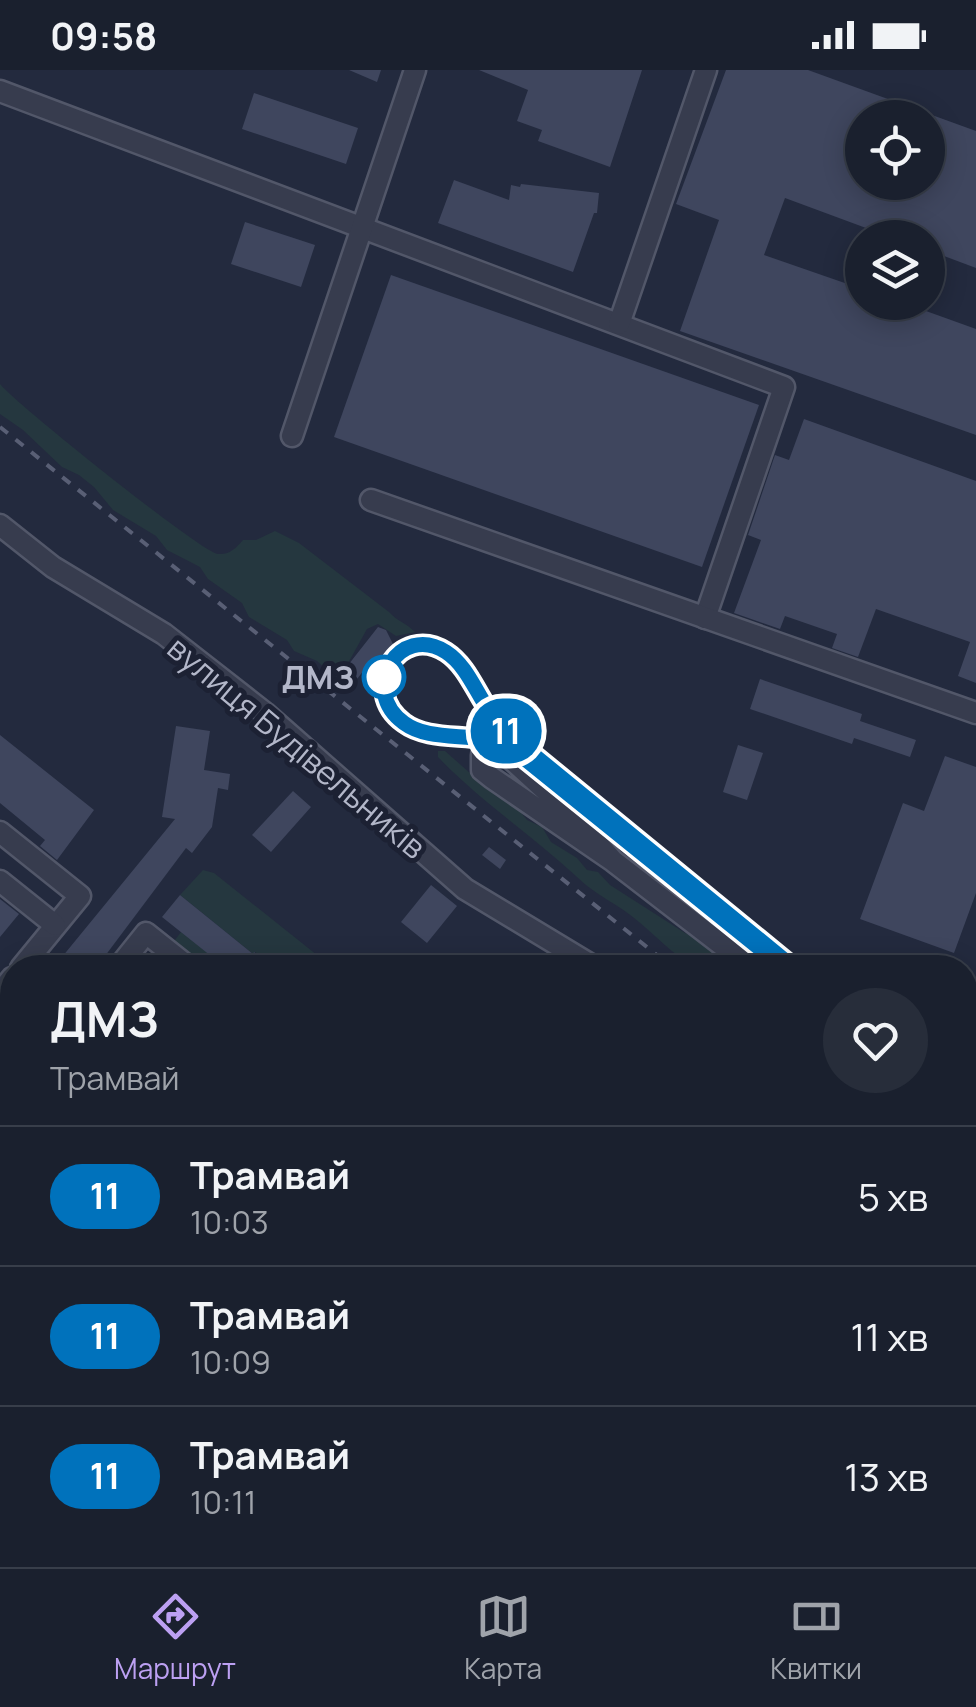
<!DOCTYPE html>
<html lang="uk">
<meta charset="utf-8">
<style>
:root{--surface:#1a202e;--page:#272d3a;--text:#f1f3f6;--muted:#9fa3aa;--line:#383e4a;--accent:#bca0f2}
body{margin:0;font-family:Manrope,sans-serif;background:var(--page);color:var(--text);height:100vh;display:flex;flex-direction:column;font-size:38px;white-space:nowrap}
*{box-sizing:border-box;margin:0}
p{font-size:32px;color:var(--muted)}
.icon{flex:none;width:55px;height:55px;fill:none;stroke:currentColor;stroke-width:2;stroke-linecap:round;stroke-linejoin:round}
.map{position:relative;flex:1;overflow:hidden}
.panel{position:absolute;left:0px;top:885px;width:978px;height:612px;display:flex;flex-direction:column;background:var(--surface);border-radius:40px 40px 0 0;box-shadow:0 5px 25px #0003,0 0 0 2px var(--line)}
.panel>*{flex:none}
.badge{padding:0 20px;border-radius:32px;font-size:35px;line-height:65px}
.fabs{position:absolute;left:845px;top:30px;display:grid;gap:20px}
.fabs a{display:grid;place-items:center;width:100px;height:100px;border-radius:50%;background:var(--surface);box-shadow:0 5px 25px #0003,0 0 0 2px var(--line);font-size:50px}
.map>.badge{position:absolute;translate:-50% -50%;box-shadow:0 0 0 5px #fff}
.round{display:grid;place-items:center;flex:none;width:105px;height:105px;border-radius:52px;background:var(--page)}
.headline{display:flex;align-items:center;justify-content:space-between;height:170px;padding:0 50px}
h1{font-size:48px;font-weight:700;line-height:75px}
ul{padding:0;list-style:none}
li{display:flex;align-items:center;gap:30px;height:140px;padding:0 50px;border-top:2px solid var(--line)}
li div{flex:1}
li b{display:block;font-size:38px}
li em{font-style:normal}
li .badge{min-width:110px;font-weight:700;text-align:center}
.status{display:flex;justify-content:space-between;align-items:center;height:70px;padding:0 50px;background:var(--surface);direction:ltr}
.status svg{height:28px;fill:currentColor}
.dock{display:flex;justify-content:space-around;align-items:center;height:140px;border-top:2px solid var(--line);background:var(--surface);font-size:28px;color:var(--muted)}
.dock a{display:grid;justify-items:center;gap:5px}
.dock .selected{color:var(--accent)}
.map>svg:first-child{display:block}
.green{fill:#25373f}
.building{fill:#3f465e;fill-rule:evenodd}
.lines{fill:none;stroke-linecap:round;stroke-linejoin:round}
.minor-casing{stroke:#525769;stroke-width:25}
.minor{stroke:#373c4e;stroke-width:20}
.tram{stroke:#595f75;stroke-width:2.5}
.rail{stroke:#595f75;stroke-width:4;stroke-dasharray:10 10;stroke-linecap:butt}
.line-casing{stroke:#fff;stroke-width:22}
.line{stroke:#0072bc;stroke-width:15}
.stop-dot{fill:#fff;stroke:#0072bc;stroke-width:5}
.labels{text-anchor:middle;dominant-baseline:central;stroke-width:10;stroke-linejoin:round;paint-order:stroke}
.stop-label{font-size:32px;font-weight:bold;fill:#b3b7c9;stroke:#1c2133;text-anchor:end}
.street-label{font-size:32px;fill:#b3b7c9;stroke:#1c2133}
</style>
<div class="status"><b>09:58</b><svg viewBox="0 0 49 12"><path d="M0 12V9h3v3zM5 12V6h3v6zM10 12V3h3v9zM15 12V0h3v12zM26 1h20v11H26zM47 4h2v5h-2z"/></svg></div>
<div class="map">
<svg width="976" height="1497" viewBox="0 0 976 1497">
<rect width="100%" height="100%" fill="#232a3e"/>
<!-- green -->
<g class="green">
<path d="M0,314c15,19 202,169 218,170 12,1 18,-6 25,-14h13l19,-9 24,12 90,69c8,9 17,11 26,20l-19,4 -18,-12 -11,5 -20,36 -17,8 -13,-12 -23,-10 -7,-11 -38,-23 -7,-14 -34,-24 -8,-12 -33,-17 -11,-14 -43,-26 -19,-23 -15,-12 -17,-8 -39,-37 -23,-16z"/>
<path d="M438,681h7l51,45 19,9 12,15 15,7 9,15 26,16 10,12 11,2 12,13 75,48 16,6 22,22 16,6c-14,0 -35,4 -46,-2 -20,-10 -37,-29 -54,-43 -19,-17 -44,-27 -62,-45 -45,-42 -96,-75 -139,-120z"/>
<path d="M203,800l11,3 118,94h-58l-19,-15 -2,2 -73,-59z"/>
<path d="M181,862l45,35h-25l-29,-23z"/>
<path d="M260,1485h86l-9,12h-62z"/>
</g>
<!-- building -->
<g class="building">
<path d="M349,0h32l-4,12z"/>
<path d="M479,0h163l-32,97 -72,-26 4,-11 -25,-9 11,-31z"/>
<path d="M726,0h82l168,61v137l-48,-18v-12h-35l-108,-40 -21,57 98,34v13h39l75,27v106l-296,-104 39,-111 -43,-16zM862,48h66v64h-66z"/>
<path d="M254,23l104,35 -12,36 -104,-35z"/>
<path d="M454,110l55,20 2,-15 9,2 1,-3 78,9 -2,20h-3l-21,59 -135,-49z"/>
<path d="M245,152l70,23 -14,42 -70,-23z"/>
<path d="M391,205l368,130 -57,162 -368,-130z"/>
<path d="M804,349l172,62v202l-18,-7 12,-34 -94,-33 -18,48 -26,-9 5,-14 -52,-18 -5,13 -46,-16 27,-73 -13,-5 27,-80 14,5z"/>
<path d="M378,557l8,3 8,16 -15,20 -11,-1 -11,14 -12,-10z"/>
<path d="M760,609l102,35 -2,7 56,19 -6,17 -56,-19 -2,6 -102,-35z"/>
<path d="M176,656l34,5 -6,39 26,4 -2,16 -10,-2 -6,39 -20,26 -6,-5 -90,120h-43l122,-149 -13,-2z"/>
<path d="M0,665l94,75 -37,50 -17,-14 5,-6 -45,-37z"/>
<path d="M738,675l25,8 -16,47 -24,-8z"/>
<path d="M945,686l31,11v126l-22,60 -94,-34 43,-116 21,8z"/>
<path d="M293,721l18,16 -40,45 -19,-17z"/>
<path d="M489,777l17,13 -6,9 -18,-14z"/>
<path d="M431,815l26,21 -30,37 -26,-21z"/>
<path d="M180,825l73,59 1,-2 20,16h-48l-64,-51z"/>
<path d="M0,829l19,15 -19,23z"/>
<path d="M12,946v54l-12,15v-54z"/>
<path d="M0,1320l12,10v46l-12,16z"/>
<path d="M439,1485h45l-9,12h-45z"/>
</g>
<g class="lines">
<!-- minor casing -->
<g class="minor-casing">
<g id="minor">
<path d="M0,21l784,296 -79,231"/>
<path d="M619,254l87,-254"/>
<path d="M292,366l123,-366"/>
<path d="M371,430l605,213"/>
<path d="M0,455l53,42 111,67 101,79 200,176 131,79"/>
<path d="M0,762l80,64 -59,72"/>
<path d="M613,791l-43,-48 -63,-58 -14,-4 -11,4v15l10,8 121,83 139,107"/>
<path d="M0,811l55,44"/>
<path d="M118,898l28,-35 44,35"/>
<path d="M0,923l12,-15"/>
<path d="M965,1080l11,12"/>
<path d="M0,1257l12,10"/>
<path d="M965,1359l11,15"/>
<path d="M247,1485l17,12"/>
<path d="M87,1497l10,-12"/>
</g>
</g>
<!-- minor -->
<use href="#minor" class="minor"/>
<!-- tram -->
<g class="tram">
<path d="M784,898l-60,-52 -215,-170c-34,-15 -77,-3 -105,-23 -46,-33 -5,-101 42,-71 23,15 45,63 67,86l282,230"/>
<path d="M965,1044l11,9"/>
</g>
<!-- rail -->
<g class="rail">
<path d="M0,357l673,541"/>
<path d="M965,1219l11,18"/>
</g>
</g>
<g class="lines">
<!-- line casing -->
<g class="line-casing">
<path id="line" d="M784,898l-275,-222c-35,-15 -78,-3 -105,-23 -46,-33 -5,-101 42,-71 20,13 29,38 42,57 7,11 16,20 25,29l281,230"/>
</g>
<!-- line -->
<use href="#line" class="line"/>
</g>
<!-- markers -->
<circle class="stop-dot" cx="384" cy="607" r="20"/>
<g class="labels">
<!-- stop labels -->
<g class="stop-label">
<text x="354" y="607">ДМЗ</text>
</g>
<!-- street labels -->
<g class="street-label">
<text transform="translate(297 677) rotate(40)">вулиця Будівельників</text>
</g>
</g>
</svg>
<div class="fabs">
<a><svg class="icon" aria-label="locate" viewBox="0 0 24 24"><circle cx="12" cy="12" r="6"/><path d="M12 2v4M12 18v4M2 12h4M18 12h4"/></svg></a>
<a><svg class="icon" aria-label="layers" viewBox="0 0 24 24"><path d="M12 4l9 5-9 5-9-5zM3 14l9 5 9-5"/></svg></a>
</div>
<b class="badge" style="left:506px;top:661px;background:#0072bc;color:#fff">11</b>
<section class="panel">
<div class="headline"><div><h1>ДМЗ</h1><p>Трамвай</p></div><a class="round"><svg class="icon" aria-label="heart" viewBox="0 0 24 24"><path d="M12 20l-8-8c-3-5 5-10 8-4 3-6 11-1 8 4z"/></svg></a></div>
<ul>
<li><span class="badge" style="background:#0072bc;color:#fff">11</span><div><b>Трамвай</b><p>10:03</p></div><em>5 хв</em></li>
<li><span class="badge" style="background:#0072bc;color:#fff">11</span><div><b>Трамвай</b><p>10:09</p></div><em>11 хв</em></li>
<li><span class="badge" style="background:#0072bc;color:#fff">11</span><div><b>Трамвай</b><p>10:11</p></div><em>13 хв</em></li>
</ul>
</section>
</div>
<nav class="dock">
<a class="selected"><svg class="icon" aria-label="directions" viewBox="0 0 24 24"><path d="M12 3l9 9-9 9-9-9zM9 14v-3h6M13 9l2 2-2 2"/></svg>Маршрут</a>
<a><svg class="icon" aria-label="map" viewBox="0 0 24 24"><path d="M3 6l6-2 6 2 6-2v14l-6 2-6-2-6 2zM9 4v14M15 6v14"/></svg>Карта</a>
<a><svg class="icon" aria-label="tickets" viewBox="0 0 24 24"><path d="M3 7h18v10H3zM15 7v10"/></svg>Квитки</a>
</nav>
